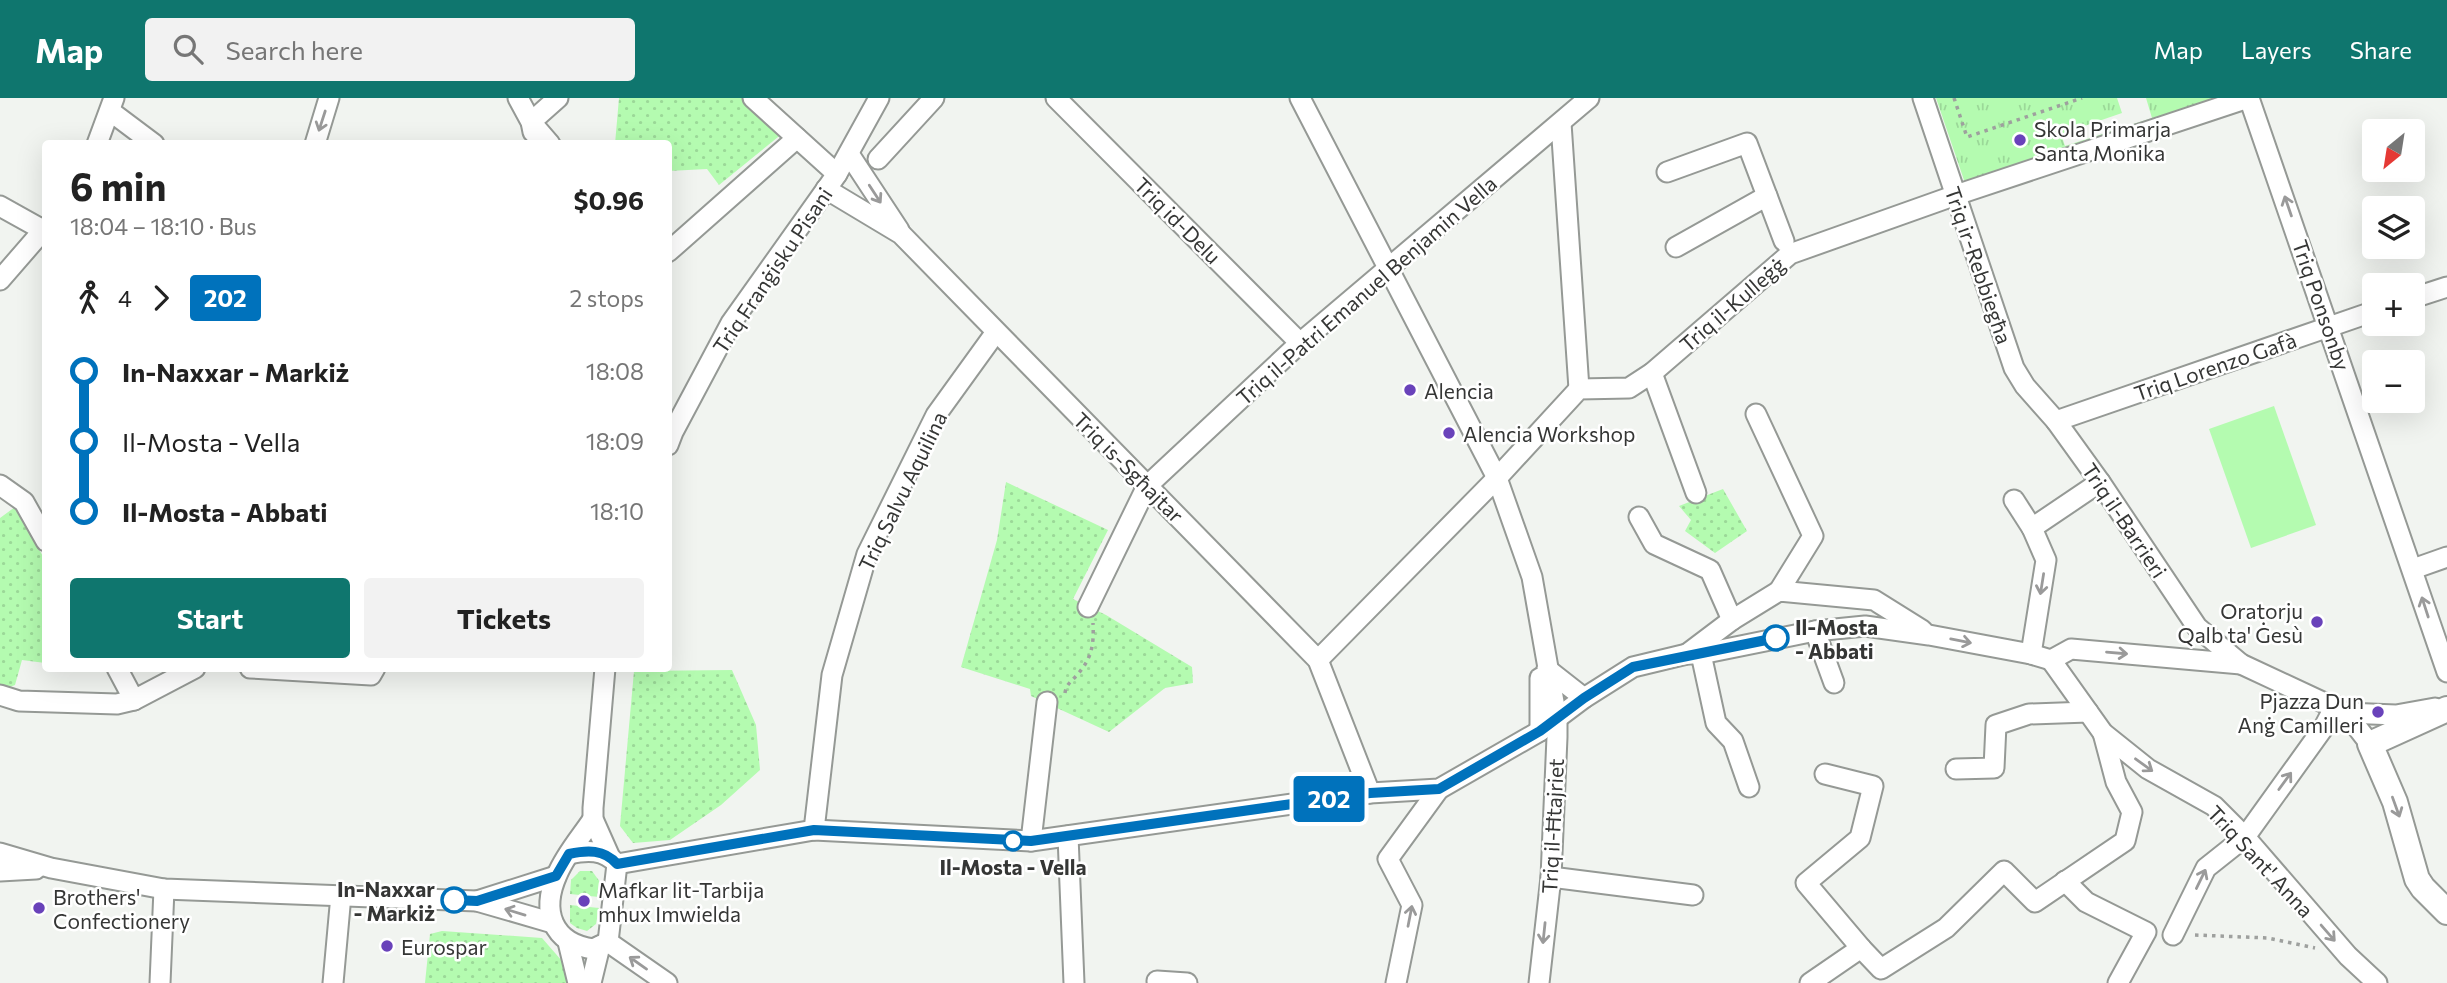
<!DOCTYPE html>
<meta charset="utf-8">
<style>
:root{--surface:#fff;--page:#f2f2f2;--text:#222;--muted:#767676;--accent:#0f766e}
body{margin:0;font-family:Commissioner,sans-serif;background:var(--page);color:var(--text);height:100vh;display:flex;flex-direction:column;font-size:26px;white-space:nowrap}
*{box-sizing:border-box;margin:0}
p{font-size:23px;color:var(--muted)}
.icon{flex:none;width:38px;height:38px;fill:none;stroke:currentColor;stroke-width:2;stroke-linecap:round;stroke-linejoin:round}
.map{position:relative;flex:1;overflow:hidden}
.sheet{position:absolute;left:42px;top:42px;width:630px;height:532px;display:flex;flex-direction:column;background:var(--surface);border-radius:7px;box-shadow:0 7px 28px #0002}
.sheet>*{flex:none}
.badge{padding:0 14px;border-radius:5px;font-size:24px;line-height:46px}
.needle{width:46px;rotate:210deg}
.fabs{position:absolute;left:2362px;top:21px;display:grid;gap:14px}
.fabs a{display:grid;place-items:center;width:63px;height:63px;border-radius:7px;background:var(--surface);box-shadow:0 7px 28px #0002;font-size:35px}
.map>.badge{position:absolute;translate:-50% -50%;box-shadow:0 0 0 4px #fff}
.legs{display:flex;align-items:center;gap:10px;height:77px;padding:0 28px;font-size:23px}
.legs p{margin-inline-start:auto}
.head{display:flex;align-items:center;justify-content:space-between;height:119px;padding:0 28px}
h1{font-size:38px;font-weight:700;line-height:52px}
.action{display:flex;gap:14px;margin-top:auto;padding:14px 28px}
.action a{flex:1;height:80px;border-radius:7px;background:var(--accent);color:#fff;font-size:28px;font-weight:700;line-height:80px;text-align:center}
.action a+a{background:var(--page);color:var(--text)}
ul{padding:0 28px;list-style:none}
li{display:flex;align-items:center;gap:24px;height:70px;font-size:26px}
li i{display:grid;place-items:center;width:10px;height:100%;margin:0 9px;background:currentColor}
li i::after{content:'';width:18px;height:18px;margin:-9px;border:5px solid;border-radius:50%;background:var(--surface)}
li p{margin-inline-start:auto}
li:first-child i{background:linear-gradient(#0000 50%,currentColor 0)}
li:last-child i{background:linear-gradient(currentColor 50%,#0000 0)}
header{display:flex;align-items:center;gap:42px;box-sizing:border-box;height:98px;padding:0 35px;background:var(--accent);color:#fff}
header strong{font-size:33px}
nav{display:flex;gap:38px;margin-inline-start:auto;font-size:24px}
.search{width:490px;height:63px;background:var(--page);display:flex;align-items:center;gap:18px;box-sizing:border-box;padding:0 24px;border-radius:7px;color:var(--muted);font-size:26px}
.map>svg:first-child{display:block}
.grass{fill:url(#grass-dots)}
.park{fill:url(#park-tufts)}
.pitch{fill:#b4fbb0}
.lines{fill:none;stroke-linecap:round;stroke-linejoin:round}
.minor-casing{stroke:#959995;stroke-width:23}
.major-casing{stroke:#959995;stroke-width:28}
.path{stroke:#9ea09e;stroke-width:3.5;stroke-dasharray:3.5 5;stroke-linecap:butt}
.minor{stroke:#fff;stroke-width:19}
.major{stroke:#fff;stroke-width:24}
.oneway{stroke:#9a9a9a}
.line-1-casing{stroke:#fff;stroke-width:16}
.line-1{stroke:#0072bc;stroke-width:10}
.poi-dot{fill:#6942ba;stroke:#fff;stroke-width:2.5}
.stop-1-dot{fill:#fff;stroke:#0072bc;stroke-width:3.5}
.labels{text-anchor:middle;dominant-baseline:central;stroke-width:5;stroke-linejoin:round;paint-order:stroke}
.poi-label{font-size:21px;fill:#353635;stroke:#fff;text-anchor:start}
.street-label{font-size:21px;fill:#353635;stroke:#fff}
.stop-label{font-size:21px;font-weight:bold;fill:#353635;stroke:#fff;text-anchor:start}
</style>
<header>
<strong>Map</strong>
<div class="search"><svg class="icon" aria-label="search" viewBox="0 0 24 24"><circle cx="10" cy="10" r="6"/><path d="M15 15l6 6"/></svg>Search here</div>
<nav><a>Map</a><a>Layers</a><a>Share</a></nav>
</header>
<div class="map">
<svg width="2447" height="885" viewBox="0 0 2447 885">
<defs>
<pattern id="grass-dots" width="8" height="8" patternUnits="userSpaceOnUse" patternTransform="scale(1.75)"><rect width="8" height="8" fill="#b4fbb0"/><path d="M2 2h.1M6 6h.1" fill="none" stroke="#9bd898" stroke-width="1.8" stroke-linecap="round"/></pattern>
<pattern id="park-tufts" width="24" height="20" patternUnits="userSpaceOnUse" patternTransform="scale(1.75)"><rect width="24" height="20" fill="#b4fbb0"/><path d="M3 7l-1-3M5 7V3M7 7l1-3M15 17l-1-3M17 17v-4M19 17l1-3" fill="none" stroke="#9bd898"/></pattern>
</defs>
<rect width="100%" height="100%" fill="#f1f4f0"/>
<!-- grass -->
<g class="grass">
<path d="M619,0h126l38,35 -64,52 -12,-16 -38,2 -1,-27h-53z"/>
<path d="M1006,384l102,48 -35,69 33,16 86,52 1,16 -28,5 -56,44 -78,-36 -1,-7 -69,-22 36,-127z"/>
<path d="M1723,391l24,42 -32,22 -30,-22 6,-11 -12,-14z"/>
<path d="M15,409l30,53v103l-23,-3 -7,25 -13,5h-2v-172z"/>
<path d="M732,572l24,55 4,45 -39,35 -51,35 -37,3 -13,-17 14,-155z"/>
<path d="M580,773h12l8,11 -1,15 -29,-3 1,-14z"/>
<path d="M570,807l29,3 -3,16 -9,7 -10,-3 -7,-5z"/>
<path d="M442,833l100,7 20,23 5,22h-142l5,-49z"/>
</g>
<!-- park -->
<path class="park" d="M1936,0h181l5,15 -61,21 4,12 87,-28 -6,-20h69l-250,85z"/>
<!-- pitch -->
<path class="pitch" d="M2274,308l42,119 -65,23 -42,-119z"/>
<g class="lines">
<!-- minor casing -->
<g class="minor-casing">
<g id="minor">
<path d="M518,0l13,24 2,10"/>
<path d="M753,0l84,76"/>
<path d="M1056,0l244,245"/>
<path d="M1300,0l197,380 35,99 25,142v18l-6,140 -12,106"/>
<path d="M1923,0l91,270 11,18 31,35 44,61 97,145 44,37 105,49 24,31"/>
<path d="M2249,0l198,574"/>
<path d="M110,13l44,33"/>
<path d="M1561,25l18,266"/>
<path d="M97,46l17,-46"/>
<path d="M315,46l14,-46"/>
<path d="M550,46l-19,-22 27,-24"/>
<path d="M849,56l50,76"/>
<path d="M878,61l56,-61"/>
<path d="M1667,74l80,-29 37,98"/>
<path d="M826,91l75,45 417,426 52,133"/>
<path d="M0,108l43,24"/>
<path d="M1676,149l91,-51"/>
<path d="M668,154l129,-114"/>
<path d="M0,182l46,-53"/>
<path d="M2413,200l34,-11"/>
<path d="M1652,275l44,120"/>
<path d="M1756,316l57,122 -34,55"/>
<path d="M2056,323l319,-110"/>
<path d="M668,347l5,-13 58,-109 106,-149 42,-76"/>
<path d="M0,387l24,17 22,39"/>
<path d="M2014,402l18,28"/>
<path d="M1639,419l15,27 56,26 22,50"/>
<path d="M2413,471l34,-12"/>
<path d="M1088,509l59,-121 153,-143 289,-245"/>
<path d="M1815,533l19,52"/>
<path d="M1687,556l45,-34 47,-29 95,9 48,30"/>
<path d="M1701,556l15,69 17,18 16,46"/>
<path d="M2031,556l15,-94 -14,-32 68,-46"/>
<path d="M1318,562l179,-182 82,-89 50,-1 23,-15 138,-119 166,-59 292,-97"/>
<path d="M2051,562l52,73 45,36 66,37 31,31 103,119 29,27"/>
<path d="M117,570l17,32"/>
<path d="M250,570l121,7 4,-7"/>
<path d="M605,570l-12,140v11l16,36"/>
<path d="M1547,571l37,29"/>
<path d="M1540,580v53"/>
<path d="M0,597l19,6 98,3 17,-4 61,-32"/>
<path d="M2346,615l50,2 39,-7"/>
<path d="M1956,671l38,-1 2,-43 33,-11 59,-2"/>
<path d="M593,721c-12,18 -28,36 -36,56 -16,36 -5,68 36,74l15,-7"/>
<path d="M814,732l18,-155 35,-121 69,-139 60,-83"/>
<path d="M1068,738l6,147"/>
<path d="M1031,743l16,-139"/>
<path d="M0,755l51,15 113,21 313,12 76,22"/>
<path d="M569,756c18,-4 35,-5 48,10l-9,78"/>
<path d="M617,766l197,-34 217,11 339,-48 69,-4 101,-58 44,-33 49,-31 54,-13h14l114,-23 50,-5 64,9 102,19 20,6 20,-11 170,15"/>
<path d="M0,773l36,-2"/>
<path d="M1551,779l142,18"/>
<path d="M2065,783l21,21 60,30 -28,51"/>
<path d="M477,803l79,-25"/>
<path d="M2173,837l33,-67 39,-31 79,-110 11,-21"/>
<path d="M568,844l10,41"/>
<path d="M608,844l59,41"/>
<path d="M1861,850l20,21 65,-41 58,-57 31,31 90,-61 7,-29 -16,-30 -13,-49"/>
<path d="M1157,883l30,2"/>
<path d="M160,885l4,-94"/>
<path d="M333,885l8,-88"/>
<path d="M591,885l9,-37"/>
<path d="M1396,885l16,-78 -24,-46 51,-70"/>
<path d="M1810,885l51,-35 -55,-65 54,-45 13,-52 -48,-12"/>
</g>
</g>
<!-- major casing -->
<g class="major-casing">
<path id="major" d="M2447,611l-77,35 25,58 22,77 6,9 24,24"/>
</g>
<!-- path -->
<g class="path">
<path d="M1954,0l13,39 115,-39"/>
<path d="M1065,595c1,-9 7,-12 12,-18 15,-17 17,-30 16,-52"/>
<path d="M2195,837l73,3 47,10"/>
</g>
<!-- minor -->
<use href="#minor" class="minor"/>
<!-- major -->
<use href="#major" class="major"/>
</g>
<!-- one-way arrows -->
<defs><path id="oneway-shaft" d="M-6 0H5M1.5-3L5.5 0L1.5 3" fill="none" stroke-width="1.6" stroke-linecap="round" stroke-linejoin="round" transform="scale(1.75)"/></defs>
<g class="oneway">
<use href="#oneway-shaft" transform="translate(322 23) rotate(108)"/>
<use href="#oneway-shaft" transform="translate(875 96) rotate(57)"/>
<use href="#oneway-shaft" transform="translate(2288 108) rotate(-109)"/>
<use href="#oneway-shaft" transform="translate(2042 486) rotate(99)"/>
<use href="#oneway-shaft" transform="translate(2425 509) rotate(-108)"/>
<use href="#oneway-shaft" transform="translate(1961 543) rotate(11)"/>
<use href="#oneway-shaft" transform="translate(2117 555) rotate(5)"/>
<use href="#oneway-shaft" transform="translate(2144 667) rotate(36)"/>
<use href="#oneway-shaft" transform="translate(2285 683) rotate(-54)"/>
<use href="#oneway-shaft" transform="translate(2396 709) rotate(70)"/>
<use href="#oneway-shaft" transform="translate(2201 781) rotate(-64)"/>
<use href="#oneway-shaft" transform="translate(515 814) rotate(-163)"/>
<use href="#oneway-shaft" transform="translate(1410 818) rotate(-79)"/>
<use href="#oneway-shaft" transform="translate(1544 835) rotate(96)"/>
<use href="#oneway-shaft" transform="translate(2328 835) rotate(49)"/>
<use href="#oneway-shaft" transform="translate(638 865) rotate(-145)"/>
</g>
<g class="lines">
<!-- line-1 casing -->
<g class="line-1-casing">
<path id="line-1" d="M454,802l23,1 79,-25 13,-22c18,-4 35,-5 48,10l197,-34 217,11 339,-48 69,-4 101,-58 44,-33 49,-31 143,-29"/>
</g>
<!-- line-1 -->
<use href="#line-1" class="line-1"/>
</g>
<!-- markers -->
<g class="poi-dot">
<circle cx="2020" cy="42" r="7"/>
<circle cx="1410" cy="292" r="7"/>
<circle cx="1449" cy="335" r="7"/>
<circle cx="2317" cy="524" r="7"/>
<circle cx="2378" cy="614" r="7"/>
<circle cx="584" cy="803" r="7"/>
<circle cx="39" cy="810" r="7"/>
<circle cx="387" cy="848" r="7"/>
</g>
<g class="stop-1-dot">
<circle cx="1776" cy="540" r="12"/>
<circle cx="1013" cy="743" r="9"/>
<circle cx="454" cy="802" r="12"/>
</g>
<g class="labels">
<!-- poi labels -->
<g class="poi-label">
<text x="2034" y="30">Skola Primarja<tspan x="2034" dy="24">Santa Monika</tspan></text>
<text x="1424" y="292">Alencia</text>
<text x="1463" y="335">Alencia Workshop</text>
<text x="2303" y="512" text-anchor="end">Oratorju<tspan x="2303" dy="24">Qalb ta' Ġesù</tspan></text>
<text x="2364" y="602" text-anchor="end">Pjazza Dun<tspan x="2364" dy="24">Anġ Camilleri</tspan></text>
<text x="598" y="791">Mafkar lit-Tarbija<tspan x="598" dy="24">mhux Imwielda</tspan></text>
<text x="53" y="798">Brothers'<tspan x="53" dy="24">Confectionery</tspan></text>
<text x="401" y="848">Eurospar</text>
</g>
<!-- street labels -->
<g class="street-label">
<text transform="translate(1178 122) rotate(45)">Triq id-Delu</text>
<text transform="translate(1979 167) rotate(71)">Triq ir-Rebbiegħa</text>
<text transform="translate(772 172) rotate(-56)">Triq Franġisku Pisani</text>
<text transform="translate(1366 192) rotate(-41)">Triq il-Patri Emanuel Benjamin Vella</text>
<text transform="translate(1732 206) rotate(-41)">Triq il-Kulleġġ</text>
<text transform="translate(2322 207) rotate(71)">Triq Ponsonby</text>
<text transform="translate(2215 268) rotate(-19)">Triq Lorenzo Gafà</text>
<text transform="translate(1129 369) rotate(45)">Triq is-Sgħajtar</text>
<text transform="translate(902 393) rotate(-64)">Triq Salvu Aquilina</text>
<text transform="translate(2125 422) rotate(56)">Triq il-Barrieri</text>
<text transform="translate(1552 728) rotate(-87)">Triq il-Ħtajriet</text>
<text transform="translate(2261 763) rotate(47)">Triq Sant' Anna</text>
</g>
<!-- stop labels -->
<g class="stop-label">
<text x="1795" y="528">Il-Mosta<tspan x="1795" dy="24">- Abbati</tspan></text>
<text x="1013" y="768" text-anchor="middle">Il-Mosta - Vella</text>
<text x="435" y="790" text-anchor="end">In-Naxxar<tspan x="435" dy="24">- Markiż</tspan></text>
</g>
</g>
</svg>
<div class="fabs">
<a><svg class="needle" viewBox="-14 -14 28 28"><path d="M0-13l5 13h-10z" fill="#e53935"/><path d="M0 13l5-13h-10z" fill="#767676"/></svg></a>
<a><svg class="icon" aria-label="layers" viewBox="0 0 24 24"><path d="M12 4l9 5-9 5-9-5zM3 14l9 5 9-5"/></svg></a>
<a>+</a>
<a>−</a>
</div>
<b class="badge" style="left:1329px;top:701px;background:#0072bc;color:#fff">202</b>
<section class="sheet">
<div class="head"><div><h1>6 min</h1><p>18:04 – 18:10 · Bus</p></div><b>$0.96</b></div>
<div class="legs"><svg class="icon" aria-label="walk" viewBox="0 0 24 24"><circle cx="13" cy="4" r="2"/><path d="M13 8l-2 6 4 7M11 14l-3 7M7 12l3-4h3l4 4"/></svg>4<svg class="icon" aria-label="forward" viewBox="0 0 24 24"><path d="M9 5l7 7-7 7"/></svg><b class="badge" style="background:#0072bc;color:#fff">202</b><p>2 stops</p></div>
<ul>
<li><i style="color:#0072bc"></i><b>In-Naxxar - Markiż</b><p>18:08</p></li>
<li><i style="color:#0072bc"></i><span>Il-Mosta - Vella</span><p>18:09</p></li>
<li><i style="color:#0072bc"></i><b>Il-Mosta - Abbati</b><p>18:10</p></li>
</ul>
<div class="action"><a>Start</a><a>Tickets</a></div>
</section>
</div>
